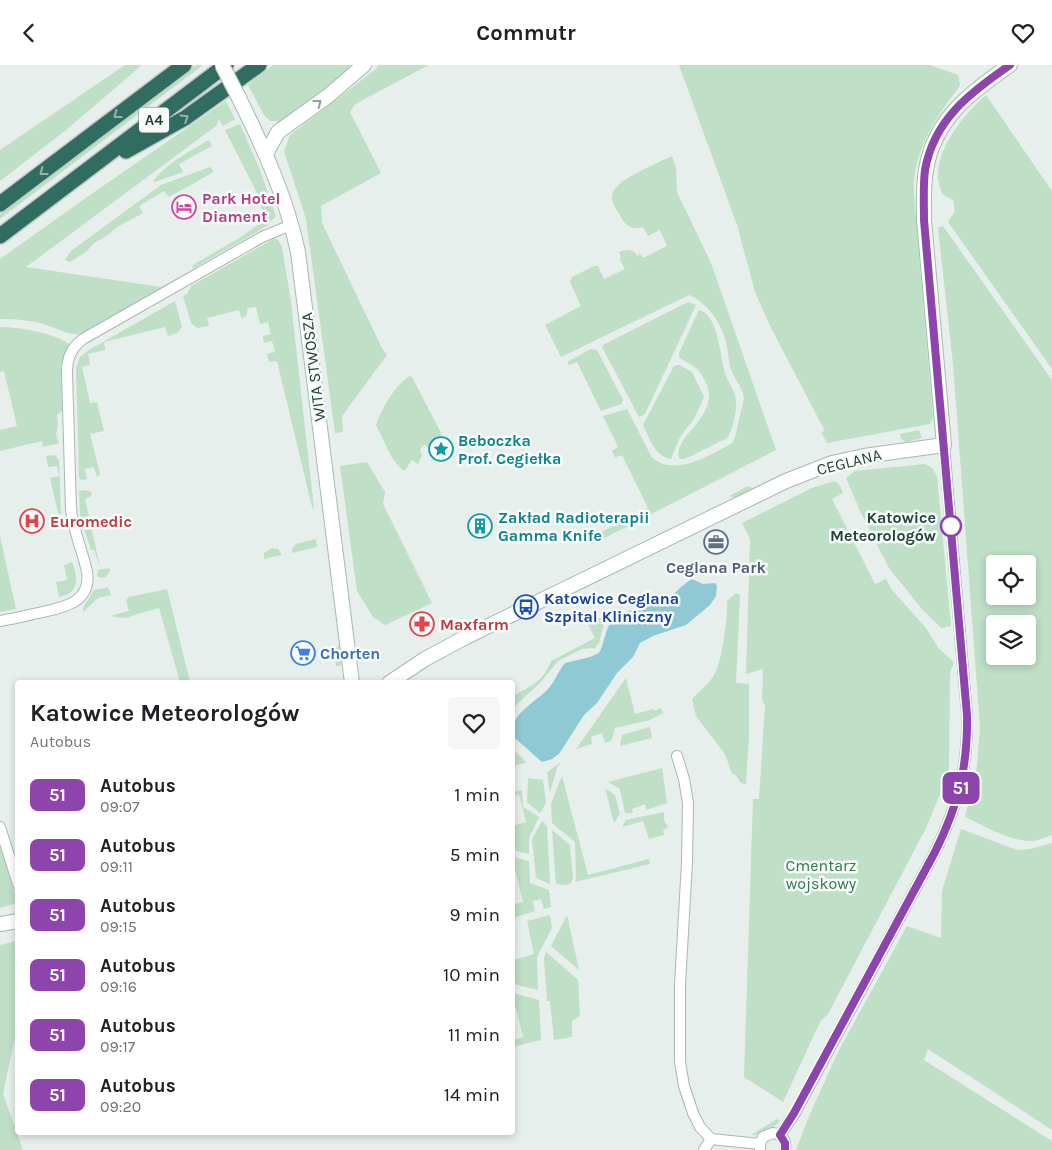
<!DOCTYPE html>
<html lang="pl">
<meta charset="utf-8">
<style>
:root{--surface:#fff;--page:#f6f6f6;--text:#202124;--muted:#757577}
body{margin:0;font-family:Karla,sans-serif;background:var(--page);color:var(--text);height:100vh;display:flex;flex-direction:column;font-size:19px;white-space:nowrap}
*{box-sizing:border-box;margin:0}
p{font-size:16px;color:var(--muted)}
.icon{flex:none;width:28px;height:28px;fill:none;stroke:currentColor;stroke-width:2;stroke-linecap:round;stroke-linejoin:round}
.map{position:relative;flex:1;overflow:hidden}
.sheet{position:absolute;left:15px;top:615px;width:500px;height:455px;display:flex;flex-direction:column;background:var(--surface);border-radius:5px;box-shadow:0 2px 8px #0003}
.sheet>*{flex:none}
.badge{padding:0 10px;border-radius:8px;font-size:18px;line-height:32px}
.controls{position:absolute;left:986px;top:490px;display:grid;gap:10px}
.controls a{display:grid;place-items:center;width:50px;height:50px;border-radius:5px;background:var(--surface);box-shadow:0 2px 8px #0003;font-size:25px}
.map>.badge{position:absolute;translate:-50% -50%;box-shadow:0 0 0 2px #fff}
.round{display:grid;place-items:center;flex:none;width:52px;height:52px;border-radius:5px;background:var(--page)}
.headline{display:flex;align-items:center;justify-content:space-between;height:85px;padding:0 15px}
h1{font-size:24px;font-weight:700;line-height:38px}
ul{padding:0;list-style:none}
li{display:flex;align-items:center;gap:15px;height:60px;padding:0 15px}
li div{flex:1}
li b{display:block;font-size:19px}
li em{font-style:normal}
li .badge{min-width:55px;font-weight:700;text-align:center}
header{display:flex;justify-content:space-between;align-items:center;height:65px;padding:0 15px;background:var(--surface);font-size:22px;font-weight:700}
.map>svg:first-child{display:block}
.green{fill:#bfdfc7;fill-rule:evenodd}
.water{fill:#8fc9d3}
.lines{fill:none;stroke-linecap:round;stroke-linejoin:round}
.street-casing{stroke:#a8b7b2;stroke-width:12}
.secondary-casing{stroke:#a4bab2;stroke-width:16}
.highway-casing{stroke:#c2cac8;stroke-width:18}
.street{stroke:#fff;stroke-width:10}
.secondary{stroke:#fff;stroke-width:14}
.highway{stroke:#306d60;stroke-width:15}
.secondary-bridge-casing{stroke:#a4bab2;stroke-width:16;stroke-linecap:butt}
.secondary-bridge{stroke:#fff;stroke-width:14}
.oneway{stroke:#92a09c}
.oneway2{stroke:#94b4ac}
.line-casing{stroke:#fff;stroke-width:11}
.line{stroke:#8e44ad;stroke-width:8}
.stop-dot{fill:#fff;stroke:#8e44ad;stroke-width:2.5}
.labels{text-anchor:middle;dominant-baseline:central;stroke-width:5;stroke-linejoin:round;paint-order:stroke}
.shield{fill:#f7fbf9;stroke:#637973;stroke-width:1}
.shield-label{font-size:15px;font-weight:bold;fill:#244139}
.hotel-label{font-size:16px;font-weight:bold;fill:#b23c85;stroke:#f7fbf9;text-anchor:start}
.street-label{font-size:16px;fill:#244139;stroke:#f7fbf9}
.culture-label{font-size:16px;font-weight:bold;fill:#0d838f;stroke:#f7fbf9;text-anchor:start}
.stop-label{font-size:16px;font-weight:bold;fill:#244139;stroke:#f7fbf9;text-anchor:end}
.health-label{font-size:16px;font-weight:bold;fill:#be3a42;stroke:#f7fbf9;text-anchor:start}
.service-label{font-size:16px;font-weight:bold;fill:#4e5e75;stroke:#f7fbf9}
.transit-label{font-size:16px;font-weight:bold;fill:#164399;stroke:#f7fbf9;text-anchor:start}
.shop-label{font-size:16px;font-weight:bold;fill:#366cbe;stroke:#f7fbf9;text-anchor:start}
.park-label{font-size:16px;fill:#2e784a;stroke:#f7fbf9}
</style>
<header><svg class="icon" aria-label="back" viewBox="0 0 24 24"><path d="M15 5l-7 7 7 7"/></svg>Commutr<svg class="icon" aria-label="heart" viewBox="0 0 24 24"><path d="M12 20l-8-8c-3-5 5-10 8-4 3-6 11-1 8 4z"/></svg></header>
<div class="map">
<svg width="1052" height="1085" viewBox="0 0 1052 1085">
<rect width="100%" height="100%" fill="#e6efeb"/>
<!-- green -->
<g class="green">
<path d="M125,0h17l-76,65 -66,51v-31z"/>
<path d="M196,0h7l-203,154v-5z"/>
<path d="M273,0h82l-45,36 -32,23 -1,-3h-7l-6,-6 -16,-30z"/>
<path d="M378,0h51l-74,39 -5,8 31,61 -60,33 1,17 60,125 5,7 -45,61 1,16 -8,1 -29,-214 -22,-68 6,-16 86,-66z"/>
<path d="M679,0h251l28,10 2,11c-23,29 -42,58 -46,95 -1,9 1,18 1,27l18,210 -3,6 -103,19 -6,-11 4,-1 -55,-105 -15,-34 -18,-67z"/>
<path d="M986,30l66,96v178l-104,-147 7,-11 -2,-11 -11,-6c-1,-5 -3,-10 -4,-15 -2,-31 27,-66 48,-84z"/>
<path d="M226,36l9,18 -12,7 -4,-7 -3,7 -190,141 135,20 16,-9 1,1 -94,55c-14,2 -25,-5 -38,-9 -15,-5 -30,-6 -46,-6v-60l90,-64z"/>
<path d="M240,59l20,46 16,46 -9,10 -75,43 1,-4 46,-27 26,-18 -8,-27 -32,-63z"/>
<path d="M209,75l3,6 -33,18 4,8 -28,10 -2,-1c14,-18 37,-30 56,-41z"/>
<path d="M672,91l4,12 1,24 34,71 65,187 -185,95 3,-9 54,-28 -26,-53 -7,3 -3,-7 6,-4 -15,-31 24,-7 24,47c22,23 59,-1 81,-13l3,-6 9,-39c-2,-12 -11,-21 -14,-32 -2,-8 -2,-16 -4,-24 -5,-19 -18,-39 -37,-47l-128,62 -16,-32 36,-19 -11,-24 2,-5 22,-11h4l6,13 21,-10 -6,-11 2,-1 -2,-5c9,-3 13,-3 19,4l2,-3 3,5 24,-12 -7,-16 -12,6 -5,-9c-10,3 -17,0 -22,-10 -3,-6 -10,-14 -9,-21 1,-16 46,-33 60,-40z"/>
<path d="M210,102l3,3 -1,3 -43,24 -5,-6 -25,15 4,7 -26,14 -9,8 -14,8 -8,9 -16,10 -5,-2 6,-9 90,-66z"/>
<path d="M943,161l109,154v455c-6,2 -13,5 -19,6 -23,1 -48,-15 -68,-24l12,-51 3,-39 -27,-363 -15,-136zM995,499h33v32h-33zM995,559h33v32h-33z"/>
<path d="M275,173l3,2 4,7 9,55 23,207 -2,-2 -35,-146 -8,1 -2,-8 8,-2 -3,-11 -8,2 -1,-7 8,-2 -3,-12 -8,2 -4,-17 -8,1 -2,8 -5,2 -2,-8 -32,8 2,8 -12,2 -6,-5 -8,-27 4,-2 4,-8z"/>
<path d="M175,236l7,26 -5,6 -9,3 -3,-9 -61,15 1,8 -17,4 2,11 -8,2 8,36 7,-1 7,29 -14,3 10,40 -3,3 -3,-10 -9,2 2,10 -6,1 -2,-3 -3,-109 4,-11 9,-7z"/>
<path d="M688,237l8,3 -51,109 -6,3 -37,-70 1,-2z"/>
<path d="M699,245c20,4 21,50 27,66 3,8 10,16 10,25 1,10 -3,29 -9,37l-42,21h-5c-12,-24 54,-45 18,-89 -5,-6 -14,-8 -19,-13v-4z"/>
<path d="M0,262c18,0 55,6 69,17l-8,21 1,46 -5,4 1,11 -2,8 3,9 -16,4 -1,-6 -42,10v-21l17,-4 -13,-55 -4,1z"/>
<path d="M591,284l6,1 26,50 -2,4 -20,7 -24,-49 -8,3 -2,-3z"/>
<path d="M679,300l13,7 12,25 -10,22 -14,18 -9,22c-17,-3 -21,-20 -28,-34l31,-59z"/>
<path d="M410,311l2,1 29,56 -3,15 -7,1 -6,-4 -3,1 -2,5 2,4 -4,9 -6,-4 -7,10h-3l-10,-12 -16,-33c5,-16 20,-41 34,-49z"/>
<path d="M919,365l3,8 -16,4 -5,-3 -1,-5z"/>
<path d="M55,390l4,5 2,53 -2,3 -9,-38 9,-2 -2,-10 -9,1 -2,-11z"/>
<path d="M367,397l18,30 -2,12 49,99 -47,22 -12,-8 -16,-26 -17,-125z"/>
<path d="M925,399l7,4 5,8 14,150 -10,2 -20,-20 -32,-40 -28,-55 -15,-35 9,-7z"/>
<path d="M835,416l4,3 4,9 -11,6 43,85 11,-5 6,11 34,38 13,21 15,13 -4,11 -1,97 -4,12 -19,46 -98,186 -8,8 -37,80 -39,-25 9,-278h6l6,-93 -3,-7 1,-30 -17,5 4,-135 -8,-16 70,-35z"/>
<path d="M748,421l7,3 -20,9 -6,-2z"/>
<path d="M84,425l5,1 3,2 -1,3 -6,3 15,68 -6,-17h-3l-11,-35 -1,-24z"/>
<path d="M0,471l16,73 -16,3z"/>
<path d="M316,474l1,8 -25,6v-4l4,-5z"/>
<path d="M272,483l6,1 4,6 -18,4v-6z"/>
<path d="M72,497c6,16 8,31 -13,35l-3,-15 11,-2 -3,-15z"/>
<path d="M109,503l1,3 -4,6 -5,1 -4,-2 1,-6z"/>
<path d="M108,522l3,8 -13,3 -15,14v-4l11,-18z"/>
<path d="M167,524l23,93h-10l-21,-74 -28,8v1l-9,1 -12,-2 19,-5 -3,-11 3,-3z"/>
<path d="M736,528l4,2 -4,88 13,1v53l-3,47 -5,-1 -5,-8 -4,-1 -7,-20 -29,-38 -4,-17c7,-8 17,-15 22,-24 8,-12 14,-59 13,-74z"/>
<path d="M621,542l1,1 -14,9 -5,10 -4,16 -4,5 -13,1 -24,12 -18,22 -27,25v-12c18,-10 30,-14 38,-35l44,-23 -7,-14z"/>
<path d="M340,579l1,22h-5l-2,-15z"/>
<path d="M626,613l9,36 18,-5 1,2 7,-3 2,5 -13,7 -35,8 -3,12 -7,3 -3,-10 -11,4 1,7 -16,5z"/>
<path d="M650,662l2,11 -32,8 2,-11z"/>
<path d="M513,684l13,13v1l-13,3z"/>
<path d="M561,697l-4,6 -7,25 -3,-21z"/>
<path d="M662,703l5,35 -21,7 -1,-6 -13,5 1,4h-8l-5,-24 -12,-7z"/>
<path d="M562,711l26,99 61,-16 1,5 -75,18 1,-4 -1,-36 -23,-19 -1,-20z"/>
<path d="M528,713l15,2 3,23 -6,10 -13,-11z"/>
<path d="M605,723l10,7 5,19 -6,9z"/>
<path d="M522,725l1,17 16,10 -10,21v16l-16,-4v-24l13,-4 -7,-28 -6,2v-4z"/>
<path d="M664,747v8l4,8 -5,2 1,5 -15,4 -6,-18 -21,6 4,-7z"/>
<path d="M542,756l5,5 3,58 -14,-6 -4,-39z"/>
<path d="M961,764l56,21 13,-1 22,-6v287l-124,-81 -4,11 128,81v9h-256l14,-36 28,-62 69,-126 34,12 1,-47z"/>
<path d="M552,765l18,15 3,34 -3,5 -5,1 -9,-1z"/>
<path d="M0,779l17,57v2l-17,5z"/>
<path d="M513,792l16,4 1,22 19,7 2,17 -7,2 -3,-10 -8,2 2,10 -22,7v-13l10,-3 -8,-33h-2z"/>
<path d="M550,850l2,13 -15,29 1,33 -25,-6v-24l21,-6 -7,-33z"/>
<path d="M567,850l12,55 -28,-24z"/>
<path d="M17,876v86l-14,67 20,56h-23v-205z"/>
<path d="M546,887l32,28 2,36 -8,5v16l-18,3 -4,-39h-3l-3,-43z"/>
<path d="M513,928l26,7 2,40 -28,7v-7l10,-3 -7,-29h-3z"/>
<path d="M777,1054l3,2c-7,8 -19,14 -29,14z"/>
</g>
<!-- water -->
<path class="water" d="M692,514l11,5 12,-1 2,3 -1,10 -6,9 -24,20 -33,11 -13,7 -7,14 -16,16 -20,30 -13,12 -25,39 -7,5 -10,3 -26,-23c-15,-19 21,-38 31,-49 8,-8 11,-19 18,-27l25,-6 9,-4c5,-9 6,-22 11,-29 14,-17 36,-15 54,-23 11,-6 17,-16 28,-22z"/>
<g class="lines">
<!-- street casing -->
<g class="street-casing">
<g id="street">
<path d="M0,556c13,-2 25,-5 38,-8 22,-5 54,-9 49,-41 -4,-21 -14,-41 -16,-63l-4,-136c0,-15 4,-25 16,-34l179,-102 29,-12"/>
<path d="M677,691l7,23 4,24 -1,59 -7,123v77l4,24 9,27 7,14 11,12 49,5"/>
<path d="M0,762l18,57"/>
<path d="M780,1070l15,-22 140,-261c23,-46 33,-85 32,-137l-23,-270"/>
<path d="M704,1085l7,-11"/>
<path d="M760,1085v-6l3,-7 10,-4c9,1 14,8 12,17"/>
</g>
</g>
<!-- secondary casing -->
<g class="secondary-casing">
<g id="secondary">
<path d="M239,33c25,51 47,98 59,154l54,431"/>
<path d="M266,89l12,-22 50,-36 36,-31"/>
<path d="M389,618l36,-24 39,-21 322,-157 46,-18 32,-7 80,-11 -20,-225c0,-17 -1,-34 2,-50 8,-51 45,-78 84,-105"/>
<path d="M0,859l18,-3"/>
</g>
</g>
<!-- highway casing -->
<g class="highway-casing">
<g id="highway">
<path d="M126,86l59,-33 74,-53"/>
<path d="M0,139l184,-139"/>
<path d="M0,171l226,-171"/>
</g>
</g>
<!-- street -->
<use href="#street" class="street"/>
<!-- secondary -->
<use href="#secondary" class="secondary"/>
<!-- highway -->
<use href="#highway" class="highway"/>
<!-- secondary-bridge casing -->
<g class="secondary-bridge-casing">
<path id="secondary-bridge" d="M222,0l17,33"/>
</g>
<!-- secondary-bridge -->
<use href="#secondary-bridge" class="secondary-bridge"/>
</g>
<!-- one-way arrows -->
<defs><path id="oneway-chevron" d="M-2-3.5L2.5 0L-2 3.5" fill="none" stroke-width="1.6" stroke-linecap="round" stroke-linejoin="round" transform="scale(1.25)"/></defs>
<use class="oneway" href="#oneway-chevron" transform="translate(318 38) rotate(-37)"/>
<g class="oneway2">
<use href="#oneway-chevron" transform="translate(117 50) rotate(143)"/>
<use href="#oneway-chevron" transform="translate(185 53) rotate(-32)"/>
<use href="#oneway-chevron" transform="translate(43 107) rotate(143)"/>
</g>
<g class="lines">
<!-- line casing -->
<g class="line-casing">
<path id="line" d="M785,1085v-7l-5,-8 14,-22 141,-261c23,-46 33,-85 32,-137l-43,-495c0,-17 -1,-34 1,-50 9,-51 46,-78 85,-105"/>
</g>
<!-- line -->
<use href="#line" class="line"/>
</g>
<!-- icons -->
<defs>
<g id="hotel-ring" transform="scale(1.25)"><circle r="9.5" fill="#f7fbf9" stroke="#d1479c" stroke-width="1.5"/><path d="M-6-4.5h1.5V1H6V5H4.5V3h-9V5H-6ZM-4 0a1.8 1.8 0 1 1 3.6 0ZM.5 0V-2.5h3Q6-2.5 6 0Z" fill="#d1479c"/></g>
<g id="sight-ring" transform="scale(1.25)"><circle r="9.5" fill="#f7fbf9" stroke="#0f9aa8" stroke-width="1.5"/><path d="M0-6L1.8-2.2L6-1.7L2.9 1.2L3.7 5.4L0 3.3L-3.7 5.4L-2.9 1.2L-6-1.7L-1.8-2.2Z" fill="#0f9aa8"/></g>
<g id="hospital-ring" transform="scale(1.25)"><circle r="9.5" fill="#f7fbf9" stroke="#e0444e" stroke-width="1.5"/><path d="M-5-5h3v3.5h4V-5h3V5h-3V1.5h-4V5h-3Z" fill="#e0444e"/></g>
<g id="building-ring" transform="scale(1.25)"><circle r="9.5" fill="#f7fbf9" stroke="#0f9aa8" stroke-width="1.5"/><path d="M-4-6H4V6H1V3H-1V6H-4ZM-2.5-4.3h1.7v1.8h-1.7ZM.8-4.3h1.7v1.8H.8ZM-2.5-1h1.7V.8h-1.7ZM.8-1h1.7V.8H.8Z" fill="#0f9aa8"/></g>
<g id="office-ring" transform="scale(1.25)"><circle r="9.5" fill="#f7fbf9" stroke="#5c6f8a" stroke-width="1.5"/><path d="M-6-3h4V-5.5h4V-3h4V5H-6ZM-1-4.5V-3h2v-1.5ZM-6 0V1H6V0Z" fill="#5c6f8a"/></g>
<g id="bus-ring" transform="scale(1.25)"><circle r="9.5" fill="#f7fbf9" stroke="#1a4fb4" stroke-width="1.5"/><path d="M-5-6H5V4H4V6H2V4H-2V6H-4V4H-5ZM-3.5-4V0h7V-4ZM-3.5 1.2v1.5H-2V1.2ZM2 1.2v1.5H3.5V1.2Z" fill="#1a4fb4"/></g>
<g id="pharmacy-ring" transform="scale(1.25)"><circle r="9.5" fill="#f7fbf9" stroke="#e0444e" stroke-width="1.5"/><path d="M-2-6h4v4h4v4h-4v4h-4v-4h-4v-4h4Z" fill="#e0444e"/></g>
<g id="supermarket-ring" transform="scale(1.25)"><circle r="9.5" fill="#f7fbf9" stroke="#3f7fe0" stroke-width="1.5"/><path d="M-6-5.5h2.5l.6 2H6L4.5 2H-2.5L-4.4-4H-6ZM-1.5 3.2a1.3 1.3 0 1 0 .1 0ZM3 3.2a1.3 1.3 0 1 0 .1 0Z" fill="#3f7fe0"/></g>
</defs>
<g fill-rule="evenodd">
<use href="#hotel-ring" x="184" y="142"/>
<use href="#sight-ring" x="441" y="384"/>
<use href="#hospital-ring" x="32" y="456"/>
<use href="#building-ring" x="480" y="461"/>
<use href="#office-ring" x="716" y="477"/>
<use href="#bus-ring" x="526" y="542"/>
<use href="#pharmacy-ring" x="422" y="559"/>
<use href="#supermarket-ring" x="303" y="588"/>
</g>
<!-- markers -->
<circle class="stop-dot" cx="951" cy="461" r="10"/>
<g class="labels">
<!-- shield labels -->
<rect class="shield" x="139" y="42.5" width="30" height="25" rx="4"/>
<g class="shield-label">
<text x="154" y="55">A4</text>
</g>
<!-- hotel labels -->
<g class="hotel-label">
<text x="202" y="133">Park Hotel<tspan x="202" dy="18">Diament</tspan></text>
</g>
<!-- street labels -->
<g class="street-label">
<text transform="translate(313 302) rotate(-97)">WITA STWOSZA</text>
<text transform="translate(849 397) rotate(-14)">CEGLANA</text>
</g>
<!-- culture labels -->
<g class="culture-label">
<text x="458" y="375">Beboczka<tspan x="458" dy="18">Prof. Cegiełka</tspan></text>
<text x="498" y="452">Zakład Radioterapii<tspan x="498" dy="18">Gamma Knife</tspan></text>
</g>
<!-- stop labels -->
<g class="stop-label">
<text x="936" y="452">Katowice<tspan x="936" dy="18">Meteorologów</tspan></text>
</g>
<!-- health labels -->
<g class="health-label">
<text x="50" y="456">Euromedic</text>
<text x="440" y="559">Maxfarm</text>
</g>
<!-- service labels -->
<g class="service-label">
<text x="716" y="502">Ceglana Park</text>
</g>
<!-- transit labels -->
<g class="transit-label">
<text x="544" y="533">Katowice Ceglana<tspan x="544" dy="18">Szpital Kliniczny</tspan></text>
</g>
<!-- shop labels -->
<g class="shop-label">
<text x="320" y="588">Chorten</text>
</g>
<!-- park labels -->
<g class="park-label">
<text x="821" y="800">Cmentarz<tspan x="821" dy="18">wojskowy</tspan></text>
</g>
</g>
</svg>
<div class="controls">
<a><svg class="icon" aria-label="locate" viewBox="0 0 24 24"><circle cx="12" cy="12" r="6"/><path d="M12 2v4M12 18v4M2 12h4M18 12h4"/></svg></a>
<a><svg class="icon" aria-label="layers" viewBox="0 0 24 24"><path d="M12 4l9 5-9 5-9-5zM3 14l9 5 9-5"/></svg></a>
</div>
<b class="badge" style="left:961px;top:723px;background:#8e44ad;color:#fff">51</b>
<section class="sheet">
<div class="headline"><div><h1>Katowice Meteorologów</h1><p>Autobus</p></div><a class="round"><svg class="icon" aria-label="heart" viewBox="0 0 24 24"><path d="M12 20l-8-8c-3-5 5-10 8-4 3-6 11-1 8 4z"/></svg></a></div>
<ul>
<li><span class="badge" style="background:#8e44ad;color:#fff">51</span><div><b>Autobus</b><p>09:07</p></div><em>1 min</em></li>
<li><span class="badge" style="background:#8e44ad;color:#fff">51</span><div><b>Autobus</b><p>09:11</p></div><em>5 min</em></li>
<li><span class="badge" style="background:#8e44ad;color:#fff">51</span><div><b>Autobus</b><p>09:15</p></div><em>9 min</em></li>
<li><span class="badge" style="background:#8e44ad;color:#fff">51</span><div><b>Autobus</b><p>09:16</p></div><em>10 min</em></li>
<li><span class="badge" style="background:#8e44ad;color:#fff">51</span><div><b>Autobus</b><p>09:17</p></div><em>11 min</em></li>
<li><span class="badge" style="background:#8e44ad;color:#fff">51</span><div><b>Autobus</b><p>09:20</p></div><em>14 min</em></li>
</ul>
</section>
</div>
